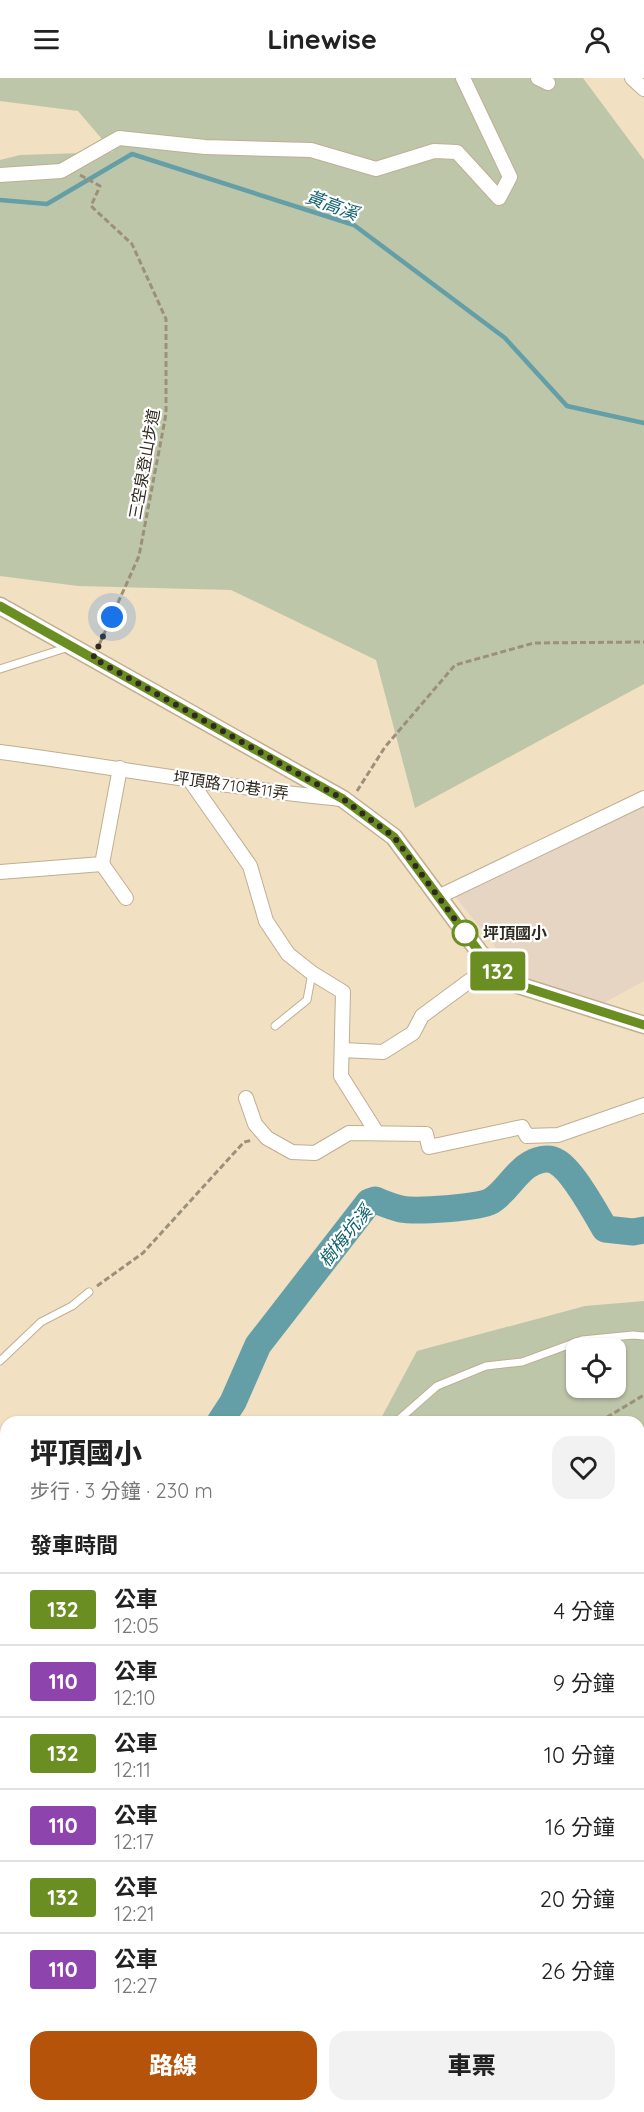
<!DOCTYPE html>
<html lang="zh-TW">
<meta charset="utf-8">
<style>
:root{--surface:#fff;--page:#f2f2f2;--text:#222;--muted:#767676;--line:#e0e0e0;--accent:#b45309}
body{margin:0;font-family:Quicksand,"Noto Sans TC",sans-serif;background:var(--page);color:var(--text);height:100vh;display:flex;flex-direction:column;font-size:22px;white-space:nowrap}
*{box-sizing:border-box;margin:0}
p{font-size:20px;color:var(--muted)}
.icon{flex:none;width:33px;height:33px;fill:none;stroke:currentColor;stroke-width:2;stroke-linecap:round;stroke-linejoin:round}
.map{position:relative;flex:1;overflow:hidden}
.drawer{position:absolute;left:0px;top:1338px;width:645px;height:696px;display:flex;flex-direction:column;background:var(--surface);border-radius:18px 18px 0 0;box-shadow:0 2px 4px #0004}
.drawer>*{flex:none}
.badge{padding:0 12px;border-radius:4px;font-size:21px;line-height:39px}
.buttons{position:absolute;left:566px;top:1260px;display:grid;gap:12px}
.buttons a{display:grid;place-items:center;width:60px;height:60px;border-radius:12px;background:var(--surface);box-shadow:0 2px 4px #0004;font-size:30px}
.you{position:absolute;width:30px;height:30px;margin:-15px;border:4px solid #fff;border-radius:50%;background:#1a73e8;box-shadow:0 0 0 9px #1a73e833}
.map>.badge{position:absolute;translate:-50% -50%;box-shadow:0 0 0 3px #fff}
h2{padding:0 30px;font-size:22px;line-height:54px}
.round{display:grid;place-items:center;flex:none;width:63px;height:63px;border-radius:18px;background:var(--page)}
.summary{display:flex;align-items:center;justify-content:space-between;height:102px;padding:0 30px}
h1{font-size:28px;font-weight:800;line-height:45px}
.action{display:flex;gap:12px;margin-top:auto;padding:12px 30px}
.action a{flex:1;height:69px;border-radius:18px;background:var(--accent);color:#fff;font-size:24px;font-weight:800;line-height:69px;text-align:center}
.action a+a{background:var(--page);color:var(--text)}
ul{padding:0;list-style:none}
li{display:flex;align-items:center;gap:18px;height:72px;padding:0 30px;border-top:2px solid var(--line)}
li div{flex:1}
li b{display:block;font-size:22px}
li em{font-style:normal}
li .badge{min-width:66px;font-weight:700;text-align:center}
header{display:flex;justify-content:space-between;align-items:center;height:78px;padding:0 30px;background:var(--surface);font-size:27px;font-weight:800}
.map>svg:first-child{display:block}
.education{fill:#e7d5c4}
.green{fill:#bec6aa;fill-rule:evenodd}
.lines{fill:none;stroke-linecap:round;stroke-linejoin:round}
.stream{stroke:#649fa7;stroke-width:4.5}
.river{stroke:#649fa7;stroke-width:27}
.service-casing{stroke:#bfaf92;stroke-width:9}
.minor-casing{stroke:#bfaf92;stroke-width:16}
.tertiary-casing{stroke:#bfaf92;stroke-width:19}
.path{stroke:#9c907a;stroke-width:3;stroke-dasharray:6 3;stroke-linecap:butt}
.service{stroke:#fff;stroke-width:7}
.minor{stroke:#fff;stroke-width:14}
.tertiary{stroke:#fff;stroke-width:16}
.line-casing{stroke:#fff;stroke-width:14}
.line{stroke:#6b8e23;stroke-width:9}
.walk{stroke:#312a1f;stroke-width:6;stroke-dasharray:0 10.8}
.stop-dot{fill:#fff;stroke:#6b8e23;stroke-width:3}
.labels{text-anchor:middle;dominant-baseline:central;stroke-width:4.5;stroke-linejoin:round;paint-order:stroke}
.street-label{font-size:16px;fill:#312a1f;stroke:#fff}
.stop-label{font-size:16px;font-weight:bold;fill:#312a1f;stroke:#fff;text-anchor:start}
.water-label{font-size:18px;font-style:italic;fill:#11636d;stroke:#fff}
</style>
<header><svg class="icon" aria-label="menu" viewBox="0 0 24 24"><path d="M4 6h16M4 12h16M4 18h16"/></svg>Linewise<svg class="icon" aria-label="person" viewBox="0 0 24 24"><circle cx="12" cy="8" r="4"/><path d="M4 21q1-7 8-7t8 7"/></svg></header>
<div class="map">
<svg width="644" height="2034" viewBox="0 0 644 2034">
<rect width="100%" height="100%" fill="#f1e0c2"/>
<!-- education -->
<path class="education" d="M644,727v176l-42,23 -85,-30 -66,-83z"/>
<!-- green -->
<g class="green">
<path d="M0,0h583l61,82v524l-229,124 -39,-148 -145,-70 -153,-4 -78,-10v-416l20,-5 93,-3 -35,-41 -78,-10z"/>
<path d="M644,1223v811h-644v-596l6,8v582h633v-684h-260l38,-71 168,-45zM576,1270h39v40h-39z"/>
</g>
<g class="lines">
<!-- stream -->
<path class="stream" d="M0,122l47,4 85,-50 222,71 151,113 62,68 77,17"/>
<!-- river -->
<g class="river">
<path d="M220,1344l13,-20 25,-57 111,-143 6,-2c8,3 17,7 26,9 15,3 77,-1 90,-8 13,-7 23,-26 36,-35 9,-6 21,-10 30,-4 15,8 39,51 48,67l28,3 11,-2"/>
<path d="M0,1650l6,-7"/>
</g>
<!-- service casing -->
<g class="service-casing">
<g id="service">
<path d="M0,591l69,-22"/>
<path d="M275,948l32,-26 5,-27"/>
<path d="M0,1283l41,-39 31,-16 17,-14"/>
<path d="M396,1344l41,-36 49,-20 36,-4 60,-22 51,-5 11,1"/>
<path d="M0,1405l6,10"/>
<path d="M0,1604l6,4"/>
<path d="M639,1938l5,8"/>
<path d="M397,2034l3,-6"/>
<path d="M643,2034l1,-4"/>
</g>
</g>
<!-- minor casing -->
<g class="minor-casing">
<g id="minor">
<path d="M538,0l10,5"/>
<path d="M632,0l12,11"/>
<path d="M0,97l61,-4 58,-33 86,9 106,3 65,19 58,-18 23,1 42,46 11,-21 -47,-99"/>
<path d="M0,674c114,15 227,36 341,47"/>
<path d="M189,701l61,87 16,55 22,33 24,19 31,19 -2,84 36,57"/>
<path d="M102,786l24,34"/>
<path d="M0,794l102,-8 18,-96"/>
<path d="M438,819l206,-99"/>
<path d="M342,972l41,2 30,-19 9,-17 69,-51"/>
<path d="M246,1020l9,26 12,14 25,14 23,1 34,-20 77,1 3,13 93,-20 5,9 31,-1 86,-30"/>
</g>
</g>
<!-- tertiary casing -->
<g class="tertiary-casing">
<path id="tertiary" d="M0,528l343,193 51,38 86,116 35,31 129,41"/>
</g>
<!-- path -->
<g class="path">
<path d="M80,97l20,11 -9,20 41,38 34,75v95l-27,142 -40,89"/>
<path d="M357,713l28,-44 70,-82 79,-22 110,-1"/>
<path d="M97,1208l46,-33 101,-111 9,-2"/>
<path d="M599,1344l45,-27"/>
<path d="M639,1493l5,-17"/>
<path d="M639,1558l5,-18"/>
<path d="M0,1700l6,-4"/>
<path d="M0,1892l5,7 1,9"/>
<path d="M4,2034l2,-12"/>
</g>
<!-- service -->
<use href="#service" class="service"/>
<!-- minor -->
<use href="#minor" class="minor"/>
<!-- tertiary -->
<use href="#tertiary" class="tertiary"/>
</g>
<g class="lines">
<!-- line casing -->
<g class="line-casing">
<path id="line" d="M0,528l343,193 51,38 86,116 35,31 129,41"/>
</g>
<!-- line -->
<use href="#line" class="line"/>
<!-- walk -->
<path class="walk" d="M112,539l-19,41 250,141 51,38 71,96"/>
</g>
<!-- markers -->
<circle class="stop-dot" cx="465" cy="855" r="12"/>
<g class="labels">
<!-- street labels -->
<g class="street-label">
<text transform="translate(144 386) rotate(-80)">三空泉登山步道</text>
<text transform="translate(231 707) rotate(8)">坪頂路710巷11弄</text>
</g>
<!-- stop labels -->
<g class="stop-label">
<text x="483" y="855">坪頂國小</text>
</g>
<!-- water labels -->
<g class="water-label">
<text transform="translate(332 127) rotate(20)">黃高溪</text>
<text transform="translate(345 1158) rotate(-51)">樹梅坑溪</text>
</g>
</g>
</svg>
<div class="buttons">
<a><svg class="icon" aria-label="locate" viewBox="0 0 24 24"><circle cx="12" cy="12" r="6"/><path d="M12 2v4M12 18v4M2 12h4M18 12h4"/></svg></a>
</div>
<div class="you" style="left:112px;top:539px"></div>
<b class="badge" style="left:498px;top:893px;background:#6b8e23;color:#fff">132</b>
<section class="drawer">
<div class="summary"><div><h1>坪頂國小</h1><p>步行 · 3 分鐘 · 230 m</p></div><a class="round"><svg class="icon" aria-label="heart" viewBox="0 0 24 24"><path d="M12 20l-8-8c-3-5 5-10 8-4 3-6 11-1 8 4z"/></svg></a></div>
<h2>發車時間</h2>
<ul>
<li><span class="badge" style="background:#6b8e23;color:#fff">132</span><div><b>公車</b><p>12:05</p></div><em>4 分鐘</em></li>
<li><span class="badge" style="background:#8e44ad;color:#fff">110</span><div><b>公車</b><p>12:10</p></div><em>9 分鐘</em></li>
<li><span class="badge" style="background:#6b8e23;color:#fff">132</span><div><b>公車</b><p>12:11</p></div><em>10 分鐘</em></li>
<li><span class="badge" style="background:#8e44ad;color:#fff">110</span><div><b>公車</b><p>12:17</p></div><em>16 分鐘</em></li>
<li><span class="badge" style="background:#6b8e23;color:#fff">132</span><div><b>公車</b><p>12:21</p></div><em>20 分鐘</em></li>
<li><span class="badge" style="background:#8e44ad;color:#fff">110</span><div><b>公車</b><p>12:27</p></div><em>26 分鐘</em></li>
</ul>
<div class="action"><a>路線</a><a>車票</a></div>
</section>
</div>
